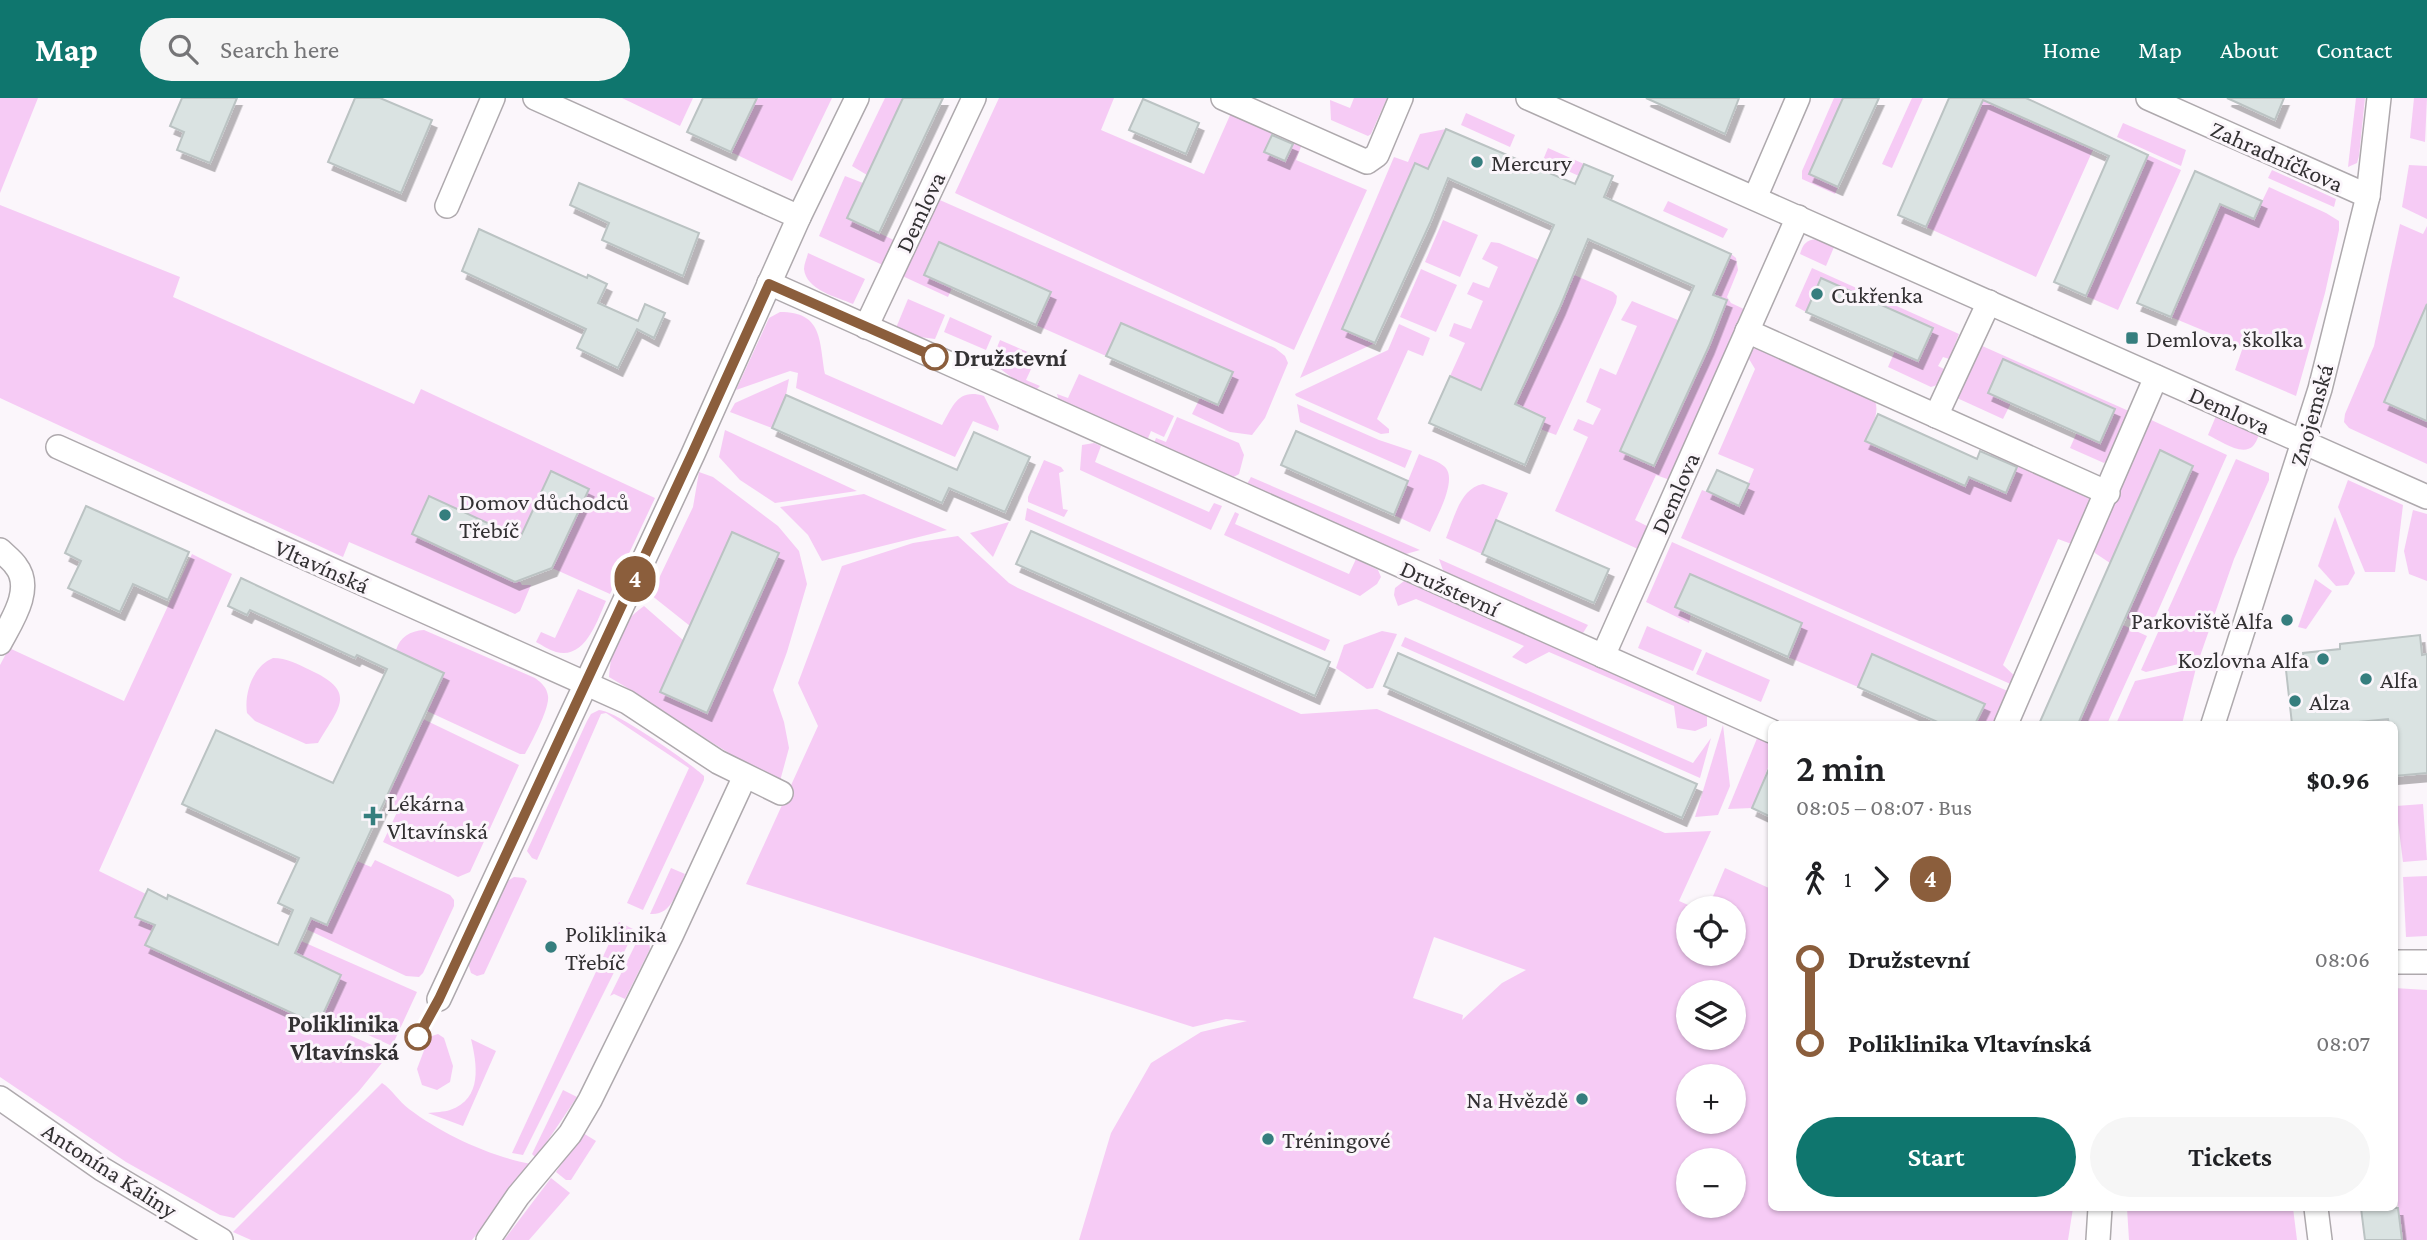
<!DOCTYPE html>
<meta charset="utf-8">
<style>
:root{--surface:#fff;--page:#f6f6f6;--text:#202124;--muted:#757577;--accent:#0f766e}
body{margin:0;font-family:"Crimson Pro",serif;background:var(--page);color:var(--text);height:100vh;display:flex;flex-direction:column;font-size:26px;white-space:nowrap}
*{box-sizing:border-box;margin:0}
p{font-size:23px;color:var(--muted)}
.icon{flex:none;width:38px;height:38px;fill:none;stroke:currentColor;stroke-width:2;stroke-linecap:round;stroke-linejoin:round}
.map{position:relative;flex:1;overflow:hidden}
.panel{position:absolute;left:1768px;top:623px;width:630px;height:490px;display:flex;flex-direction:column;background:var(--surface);border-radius:10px;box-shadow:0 2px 5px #0004}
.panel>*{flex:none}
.badge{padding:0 14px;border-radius:23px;font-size:24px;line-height:46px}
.fabs{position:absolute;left:1676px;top:798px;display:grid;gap:14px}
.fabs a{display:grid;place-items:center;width:70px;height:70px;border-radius:50%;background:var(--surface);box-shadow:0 2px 5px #0004;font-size:35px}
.map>.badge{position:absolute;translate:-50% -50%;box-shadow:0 0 0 4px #fff}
.legs{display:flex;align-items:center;gap:10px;height:77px;padding:0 28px;font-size:23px}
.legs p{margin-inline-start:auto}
.overview{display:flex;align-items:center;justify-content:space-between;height:119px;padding:0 28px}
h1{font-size:38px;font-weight:600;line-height:52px}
.action{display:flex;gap:14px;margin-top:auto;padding:14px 28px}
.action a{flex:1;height:80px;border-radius:42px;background:var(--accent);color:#fff;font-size:28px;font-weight:600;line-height:80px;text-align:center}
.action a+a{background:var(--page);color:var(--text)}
ul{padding:0 28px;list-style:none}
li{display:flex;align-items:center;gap:24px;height:84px;font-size:26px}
li i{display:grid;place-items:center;width:10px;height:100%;margin:0 9px;background:currentColor}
li i::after{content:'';width:18px;height:18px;margin:-9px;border:5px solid;border-radius:50%;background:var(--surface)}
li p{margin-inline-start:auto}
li:first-child i{background:linear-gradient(#0000 50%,currentColor 0)}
li:last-child i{background:linear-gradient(currentColor 50%,#0000 0)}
header{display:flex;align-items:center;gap:42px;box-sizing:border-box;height:98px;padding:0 35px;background:var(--accent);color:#fff}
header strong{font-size:33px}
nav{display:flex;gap:38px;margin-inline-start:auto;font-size:24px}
.search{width:490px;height:63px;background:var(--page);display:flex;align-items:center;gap:18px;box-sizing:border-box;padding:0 24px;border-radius:38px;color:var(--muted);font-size:26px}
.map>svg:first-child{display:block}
.green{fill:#f6cbf5;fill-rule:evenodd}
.building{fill:#dae3e2;stroke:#bbc3c3;stroke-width:2;filter:url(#shadow)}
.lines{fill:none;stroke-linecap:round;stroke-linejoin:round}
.minor-casing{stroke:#aea9ad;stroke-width:26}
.minor{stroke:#fff;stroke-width:23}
.line-1-casing{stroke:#fff;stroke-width:16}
.line-1{stroke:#8b5e3c;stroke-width:10}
.poi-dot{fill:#357e7e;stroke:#fbf6fb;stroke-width:2.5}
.stop-1-dot{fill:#fff;stroke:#8b5e3c;stroke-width:3.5}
.labels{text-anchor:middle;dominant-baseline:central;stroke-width:6;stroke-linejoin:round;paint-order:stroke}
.street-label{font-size:24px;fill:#333133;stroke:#fbf6fb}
.poi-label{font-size:24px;fill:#333133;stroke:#fbf6fb;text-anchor:start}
.stop-label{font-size:24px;font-weight:bold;fill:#333133;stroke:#fbf6fb;text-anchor:start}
</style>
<header>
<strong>Map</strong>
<div class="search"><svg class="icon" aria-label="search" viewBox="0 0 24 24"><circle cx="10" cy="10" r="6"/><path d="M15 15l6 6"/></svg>Search here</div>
<nav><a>Home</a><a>Map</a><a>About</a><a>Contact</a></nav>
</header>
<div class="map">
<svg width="2427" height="1142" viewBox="0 0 2427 1142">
<defs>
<filter id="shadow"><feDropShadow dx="4.5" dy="8" stdDeviation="0" flood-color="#0004"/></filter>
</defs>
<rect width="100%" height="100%" fill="#fbf6fb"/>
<!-- green -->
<g class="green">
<path d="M0,0h38l-38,95z"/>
<path d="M622,0h71l-13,28z"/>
<path d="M757,0h75l-40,83 -61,-29z"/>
<path d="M885,0h18l-36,77 -15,-9z"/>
<path d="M999,0h115l-13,32 103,44 27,-61 42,18 -9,21 21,9 9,-20 8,3 -6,16 71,30 -73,160 -339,-157z"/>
<path d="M1354,0h33l-16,36 -3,2 -37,-16 -1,-20 20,8z"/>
<path d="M1834,0h9l-33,76 28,13 -3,7 -33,-15v-8z"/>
<path d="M1912,0h11l-31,70 -10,-4z"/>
<path d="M1984,0l20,11 75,34 8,-17 14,6 -65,145 -110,-50z"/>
<path d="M2356,0h9l-6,58 -2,7 -9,4z"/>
<path d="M2414,0h13l-2,44 -15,-4z"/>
<path d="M1466,15l49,22 -5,12 -49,-22z"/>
<path d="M2123,25l63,27 -5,16 -64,-29z"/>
<path d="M1446,31l-18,40 -13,-5 -73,164 33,15 -75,35 94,-221 14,5 12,-28z"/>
<path d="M1548,50l36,16 -5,12 -36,-16z"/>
<path d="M2148,57l33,15 -63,140 -32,-14z"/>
<path d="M2409,67l18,1v53l-25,-12z"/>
<path d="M2272,72l64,29 -2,8 -66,-29z"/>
<path d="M845,78l18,7 -16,35 51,24 -11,25 -68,-31z"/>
<path d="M2269,89l57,26 13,8v9l-14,63 -29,103 -61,-26 8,-23 -72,-30 49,-113 34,14z"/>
<path d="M933,99l342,151 10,8 3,7 -23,55 -13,17 -22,-3 -38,-18 8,-16 18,7 14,-33 -111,-49 -15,33 -70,-31 14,-33 -111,-49 -15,32 28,13 -4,9 -50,-23z"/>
<path d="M1668,103l60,28 -5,9 -60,-27z"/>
<path d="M0,107l180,72 -7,20 241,107 7,-15 234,109 -45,96 -58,-26 37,-79 -38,-18 -31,67 -1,42 3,5h9l-11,26 -5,3 -166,-72 -6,15 -343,-159z"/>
<path d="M1443,122l35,15 -18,42 -35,-15z"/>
<path d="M2400,126l23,10 4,-8v79l-43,97 43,19v43l-78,-36 -5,-6 1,-8 29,-68z"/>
<path d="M1817,141l17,8 -8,19 -26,-12c3,-10 6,-14 17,-15z"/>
<path d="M1491,144l8,1 40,17 -58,130 -31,-14 15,-33 -16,-7 5,-13 17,6 12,-28 -16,-7 6,-12 16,6 9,-21 -16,-8z"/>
<path d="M808,155l57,26 -12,25c-16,-7 -47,-14 -49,-35 0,-5 3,-11 4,-16z"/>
<path d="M1731,156l5,4 2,12 -11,27 4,6 15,7 -76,170 -14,-5 -21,45 14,7 -9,23 -85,-39 33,-74 -15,-7 5,-11 15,6 8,-16 -15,-7 14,-34 16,7 21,-49 -16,-6 11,-19 46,19 -58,131 33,15 31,-65 42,-101 -13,-5z"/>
<path d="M1812,170l147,66 -10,25 -6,-2 -5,9 6,3 -7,16 -6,2 -43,-20 7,-16 23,10 15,-33 -112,-49 -15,33 -11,-6z"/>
<path d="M1421,171l36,16 -21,47 -36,-15z"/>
<path d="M1572,176l41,18 4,4 -1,7 -60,132 -16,-6 5,-11 -31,-13z"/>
<path d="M908,201l37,16 -10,24 -22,-3 -17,-8z"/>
<path d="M780,214c43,0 39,28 45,62l117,51c11,-19 16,-37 42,-29l15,30 -1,5 -25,-10 -18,36 -159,-69 2,-15 -8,-2 -54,19 33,-72z"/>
<path d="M950,219l42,19 -6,14 -42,-18z"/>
<path d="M1399,226l31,14 -7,18 -15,-6 -31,69 12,10v4l-8,1 -85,-38 -1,-2 93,-44z"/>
<path d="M1000,242l37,16 -11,24 14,6 -4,4h-7l-38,-28z"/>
<path d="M1980,247l151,67 -22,47 -5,4 -34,-15 7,-16 23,10 15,-33 -104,-6 -8,16 -46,-21z"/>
<path d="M1759,248l114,50c9,17 -2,29 -7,46l99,44 4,-9 37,16 11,-26 -27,-12 7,-5 88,39 9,10 -17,47 -19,-7 -55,126 15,14 -3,7 -334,-148 21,-48 37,15 15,-36 -36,-15 37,-85 -9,-15z"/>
<path d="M1079,276l95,42 -10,21 -13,-6 -5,12 -87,-42 -2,-7 11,4z"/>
<path d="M789,281l-3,16 -14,33 -42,-16 5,-9z"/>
<path d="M1297,306l82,36 33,11 -7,17 -105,-46z"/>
<path d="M2216,318l43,19c-2,4 -3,8 -6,11 -11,11 -34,-6 -45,-11z"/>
<path d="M1177,319l62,26 5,12 -5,19 -9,5 -77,-33 3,-8 10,4z"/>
<path d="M2147,320l80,37 -77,174 -24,-11 67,-153 -33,-14 -50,112 -15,-10 -2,-8z"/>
<path d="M725,332l132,61 -82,12 -35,-23 -21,-23z"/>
<path d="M1094,345l7,3 -6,16 114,50 5,-9 8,3 -11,24 -131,-60 2,-25z"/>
<path d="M1419,356c8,4 20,7 26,13 13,13 -9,51 -15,65l-36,-17z"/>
<path d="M2236,361l33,14v7l-35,79 -35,100 -53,13 -5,-2z"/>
<path d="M1044,362l17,7 3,4 -5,2 4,36 5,1 -4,7 -36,-15v-5z"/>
<path d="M699,374l14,5 65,49 21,25 8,33 -20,68 -14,38 11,32 5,26 -9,33c-60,-29 -113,-70 -171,-104 3,-32 7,-51 35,-71l39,34 -23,52 47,21 72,-159 -47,-22 -42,94 -39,-31 42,-88z"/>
<path d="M1251,379l169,73 -14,4 -159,-70z"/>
<path d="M2348,382l55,25 -8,67h-30l-27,-65z"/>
<path d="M1483,386l25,9 -26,61 -36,-16c8,-19 14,-50 37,-54z"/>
<path d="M864,396l83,36 -125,31 -14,-26 -28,-28z"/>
<path d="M1027,410l303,132 -5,11 -300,-131z"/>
<path d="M2413,412l14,4v67l-18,-7 -5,-23z"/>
<path d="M1235,414l4,2 -4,10 114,50 7,-15 22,11 3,7 -4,7 -17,12 -136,-61z"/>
<path d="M2335,419l20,56 -7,12 -12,1 -18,-20z"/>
<path d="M1009,424l-16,35 -23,-24z"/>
<path d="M958,438l51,47 9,5 283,126 76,-5 288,124 46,-2 -32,70 16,7h-6v46h45v-46h-26l17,-40 46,21v319h302l-5,32h-989l32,-107 40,-70 50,-31 46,-11 -21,-2 -33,8 -447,-143 72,-158 -20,-43 44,-117 71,-23zM1434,839l92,33 -24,13 -40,37 1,-5 -50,-17zM1689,894h45v46h-45zM1689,978h45v46h-45zM1689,1062h45v46h-45z"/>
<path d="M1672,444l340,151 -15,31h-22l9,-20 -112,-49 -14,32 -70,-30 14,-34 -112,-49 -15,33 16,7 -2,9 -43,-21z"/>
<path d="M192,456l40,20 -133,297 47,23 -11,22 20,9 -10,20 173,80 2,-3 70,31 -31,38 -125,127 -14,-3 -94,-53 -126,-85v-412l9,-17 115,53z"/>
<path d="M1439,461l149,66 -5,8 -139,-60z"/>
<path d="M2315,481l17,12 -26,38 -8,-2z"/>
<path d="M1404,483l9,1 294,133v11l-12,5 -18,-3 -3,-22 -125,-54 -23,12 -14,-7 12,-11 -108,-47 -18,7 -4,-11 1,-7z"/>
<path d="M578,491l28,12c-9,20 -21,59 -50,51 -7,-2 -14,-7 -20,-10l5,-10 14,6z"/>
<path d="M2123,527l24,11 -40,88h-29z"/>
<path d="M1647,528l55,24 -9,21 -55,-23z"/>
<path d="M424,532l111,48c7,5 12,10 13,18 2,12 -17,47 -23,58h-5l-93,-43 17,-38 -48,-23c4,-13 14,-19 28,-20z"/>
<path d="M1382,533l15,3 -24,54 -6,1 -31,-21 8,-23z"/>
<path d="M1405,539l288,126 18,-25 -11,40 -299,-132z"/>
<path d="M1706,554l64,28 -9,22 -65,-28z"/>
<path d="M273,560c14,0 24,6 37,12 48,22 29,37 8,73l-12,1 -51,-23 -8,-8c-3,-20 6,-47 26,-55z"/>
<path d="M2196,570l-14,56h-66l19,-43z"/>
<path d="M599,612c16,0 91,53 105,66v4l-61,130 -16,-7 62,-135 -83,-55 -5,1 -64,146 -5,-2 -5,-7 60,-130 4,-7z"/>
<path d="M423,621l96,46 -49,107 -12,5 -75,-35 16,-34 -14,-7z"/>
<path d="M1723,627l7,61 -12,29 -23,2z"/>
<path d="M1758,638l13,5v25l-2,-1 -17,43 -24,1z"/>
<path d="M2423,706l4,56 -24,2 -7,-56z"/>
<path d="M375,762l75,35 4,5v6l-31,67 -4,4 -13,-1 -100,-47 5,-11 16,7 30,-64 14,6z"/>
<path d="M671,770l14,6c-8,17 -13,42 -35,40z"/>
<path d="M2427,778v60l-21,1 -3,-60z"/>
<path d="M514,779l10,1 3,3 -43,93 -7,2 -6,-3 -3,-10 35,-79z"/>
<path d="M619,824l16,8 -112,225 -11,-2z"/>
<path d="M641,835l8,8 1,8 -25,50 -11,-5 -4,2z"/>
<path d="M301,843l116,51 -25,54 -69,-32 18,-39 -46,-22z"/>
<path d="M2394,890l33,2v250h-25l-8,-68z"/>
<path d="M438,936l6,4 9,28 -3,16 -13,8 -15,-5 -5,-16 12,-32z"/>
<path d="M471,941l25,12 -33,75 -35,-13c7,-1 16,-1 22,-3 33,-11 27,-46 21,-71z"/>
<path d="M382,985c11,7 16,18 27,26 33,25 82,48 123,55l-60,76h-221l-18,-8z"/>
<path d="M563,992l14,7 -41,61 -4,-4z"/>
<path d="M583,1035l13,8 -25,39h-5l-10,-8z"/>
<path d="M551,1080l19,15 -41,47h-25z"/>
<path d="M2127,1110h166l4,32h-168z"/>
</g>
<!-- building -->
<g class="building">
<path d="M182,0h55l-27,65 -33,-13 7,-18 -14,-6z"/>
<path d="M355,0h25l52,22 -31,73 -73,-31z"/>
<path d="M703,0h54l-26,54 -44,-20z"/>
<path d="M903,0h40l-64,135 -32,-15z"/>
<path d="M1646,0h93l-14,36z"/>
<path d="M1843,0h36l-41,89 -29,-13z"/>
<path d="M1949,0h77l122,57 -62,141 -32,-14 55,-126 -126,-56 -57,127 -28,-12z"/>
<path d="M2227,0h57l-9,22z"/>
<path d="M1143,1l56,24 -13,31 -57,-24z"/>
<path d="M1446,31l129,55 9,-20 29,12 -9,21 127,57 -18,41 14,5 -18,46 -55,120 -34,-15 74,-165 -106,-47 -28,68 -45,97 30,14 -20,47 -96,-42 21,-47 31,14 73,-165 -106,-47 -18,45 -55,120 -33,-14 73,-166 13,6z"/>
<path d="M1272,37l21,9 -8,17 -21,-9z"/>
<path d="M2195,73l67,30 -8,18 -34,-15 -49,113 -34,-14z"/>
<path d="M579,85l120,50 -16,43 -81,-36 7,-17 -39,-18z"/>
<path d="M479,131l108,49 1,-3 19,9 -9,19 40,18 7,-17 20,9 -11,25 -17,-9 -19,39 -41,-20 9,-19 -124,-58z"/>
<path d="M939,144l112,50 -15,33 -112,-50z"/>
<path d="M1821,180l112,50 -15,33 -112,-49z"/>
<path d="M2427,206v117l-43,-19z"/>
<path d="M1121,225l112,49 -15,33 -112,-49z"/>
<path d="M2003,261l112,50 -15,34 -112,-50z"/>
<path d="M786,297l171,75 17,-38 56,25 -25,55 -56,-24 -7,15 -170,-75z"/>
<path d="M1878,316l99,45 3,-8 37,16 -11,26 -37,-16 -4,9 -100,-45z"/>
<path d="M1296,333l112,50 -14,34 -113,-50z"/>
<path d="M2160,352l33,16 -115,258h-39z"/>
<path d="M1717,372l32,14 -10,22 -32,-15z"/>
<path d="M551,373l38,18 -37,79 -37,14 -103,-48 17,-38 91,42z"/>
<path d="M86,408l103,46 -21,48 -35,-16 -13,28 -52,-24 13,-27 -16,-8z"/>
<path d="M1496,422l113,49 -15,34 -112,-49z"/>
<path d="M1031,433l299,131 -15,34 -299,-132z"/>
<path d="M732,434l47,21 -72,160 -47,-21z"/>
<path d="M1690,476l112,49 -14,34 -113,-50z"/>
<path d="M241,480l203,95 -117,252 -16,-7 -16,35 46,22 -23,50 -173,-80 10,-20 -20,-8 13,-28 19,10 1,-4 110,50 15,-35 -15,-7 21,-45 -117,-54 34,-74 117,53 54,-114 -30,-14 -2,3 -105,-48 -3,5 -19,-9z"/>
<path d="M2420,537l2,20 5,-1v119l-33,3v-52h-5l-1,-5 -50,5h-46l-6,-54 19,-2 -2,-15 37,-4v-5z"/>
<path d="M1398,555l299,131 -15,34 -298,-132z"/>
<path d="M1872,556l113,50 -10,20h-33l-84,-37z"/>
<path d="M1771,666v53l-19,-9z"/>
<path d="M2361,1110h37l4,32h-37z"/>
</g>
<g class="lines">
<!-- minor casing -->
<g class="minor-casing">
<g id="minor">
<path d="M535,0l264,119"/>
<path d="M1223,0l144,64 10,-7 24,-57"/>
<path d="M1528,0l899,399"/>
<path d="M2148,0l220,98"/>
<path d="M1755,100l43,-100"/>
<path d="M447,108l46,-108"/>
<path d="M769,185l1002,448"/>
<path d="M866,229l108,-229"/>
<path d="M1747,233l361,162"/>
<path d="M1936,318l53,-114"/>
<path d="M58,349l569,255 91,60 63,31"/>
<path d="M0,452c5,5 12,10 16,16 18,23 -5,56 -16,77"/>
<path d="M1603,558l195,-439"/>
<path d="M2006,626l150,-347"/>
<path d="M2213,626l107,-335 48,-193 11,-98"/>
<path d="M2394,864h33"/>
<path d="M439,901l254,-545 106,-237 58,-119"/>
<path d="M0,1000l102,71 119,71"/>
<path d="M2316,1110l4,32"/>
<path d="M488,1142l30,-44 52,-62 20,-34 81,-164 74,-160"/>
<path d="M2098,1142l2,-32"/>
</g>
</g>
<!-- minor -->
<use href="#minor" class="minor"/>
</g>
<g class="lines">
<!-- line-1 casing -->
<g class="line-1-casing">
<path id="line-1" d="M418,939l21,-38 253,-545 77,-170 166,73"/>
</g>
<!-- line-1 -->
<use href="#line-1" class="line-1"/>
</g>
<!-- markers -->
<g class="poi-dot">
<circle cx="1477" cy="64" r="7"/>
<circle cx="1817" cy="196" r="7"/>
<rect x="2125" y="233" width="14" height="14" rx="3.5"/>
<circle cx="445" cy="417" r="7"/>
<circle cx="2287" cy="522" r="7"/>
<circle cx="2323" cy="561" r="7"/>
<circle cx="2366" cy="581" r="7"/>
<circle cx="2295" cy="603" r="7"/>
<path d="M369.5 707.5h7v7h7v7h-7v7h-7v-7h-7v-7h7z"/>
<circle cx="551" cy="849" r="7"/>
<circle cx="1582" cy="1001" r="7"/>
<circle cx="1268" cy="1041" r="7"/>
</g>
<g class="stop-1-dot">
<circle cx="935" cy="259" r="12"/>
<circle cx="418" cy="939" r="12"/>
</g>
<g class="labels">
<!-- street labels -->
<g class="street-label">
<text transform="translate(2277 58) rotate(24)">Zahradníčkova</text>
<text transform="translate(920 114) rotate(-65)">Demlova</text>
<text transform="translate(2230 312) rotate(24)">Demlova</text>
<text transform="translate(2311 317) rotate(-74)">Znojemská</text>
<text transform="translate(1675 395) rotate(-66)">Demlova</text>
<text transform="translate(322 468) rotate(24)">Vltavínská</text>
<text transform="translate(1450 490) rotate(24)">Družstevní</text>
<text transform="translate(110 1072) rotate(33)">Antonína Kaliny</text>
</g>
<!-- poi labels -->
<g class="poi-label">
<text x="1491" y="64">Mercury</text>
<text x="1831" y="196">Cukřenka</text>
<text x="2146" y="240">Demlova, školka</text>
<text x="459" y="403">Domov důchodců<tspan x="459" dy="28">Třebíč</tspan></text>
<text x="2273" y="522" text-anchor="end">Parkoviště Alfa</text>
<text x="2309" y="561" text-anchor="end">Kozlovna Alfa</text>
<text x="2380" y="581">Alfa</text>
<text x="2309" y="603">Alza</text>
<text x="387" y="704">Lékárna<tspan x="387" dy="28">Vltavínská</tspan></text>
<text x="565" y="835">Poliklinika<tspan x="565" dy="28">Třebíč</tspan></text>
<text x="1568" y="1001" text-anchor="end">Na Hvězdě</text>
<text x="1282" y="1041">Tréningové</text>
</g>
<!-- stop labels -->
<g class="stop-label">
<text x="954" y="259">Družstevní</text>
<text x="399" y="925" text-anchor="end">Poliklinika<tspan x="399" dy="28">Vltavínská</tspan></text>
</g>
</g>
</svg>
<div class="fabs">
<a><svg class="icon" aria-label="locate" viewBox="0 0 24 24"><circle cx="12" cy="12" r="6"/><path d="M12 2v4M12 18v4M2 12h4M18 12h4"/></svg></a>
<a><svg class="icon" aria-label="layers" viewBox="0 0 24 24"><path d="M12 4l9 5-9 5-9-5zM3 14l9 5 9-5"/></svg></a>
<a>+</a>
<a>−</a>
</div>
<b class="badge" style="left:635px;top:481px;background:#8b5e3c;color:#fff">4</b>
<section class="panel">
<div class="overview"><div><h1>2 min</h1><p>08:05 – 08:07 · Bus</p></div><b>$0.96</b></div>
<div class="legs"><svg class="icon" aria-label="walk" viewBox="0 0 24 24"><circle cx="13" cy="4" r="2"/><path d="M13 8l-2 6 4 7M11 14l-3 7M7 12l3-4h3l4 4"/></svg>1<svg class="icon" aria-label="forward" viewBox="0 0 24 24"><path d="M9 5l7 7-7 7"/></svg><b class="badge" style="background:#8b5e3c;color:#fff">4</b></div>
<ul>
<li><i style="color:#8b5e3c"></i><b>Družstevní</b><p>08:06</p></li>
<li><i style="color:#8b5e3c"></i><b>Poliklinika Vltavínská</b><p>08:07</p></li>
</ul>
<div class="action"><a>Start</a><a>Tickets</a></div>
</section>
</div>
